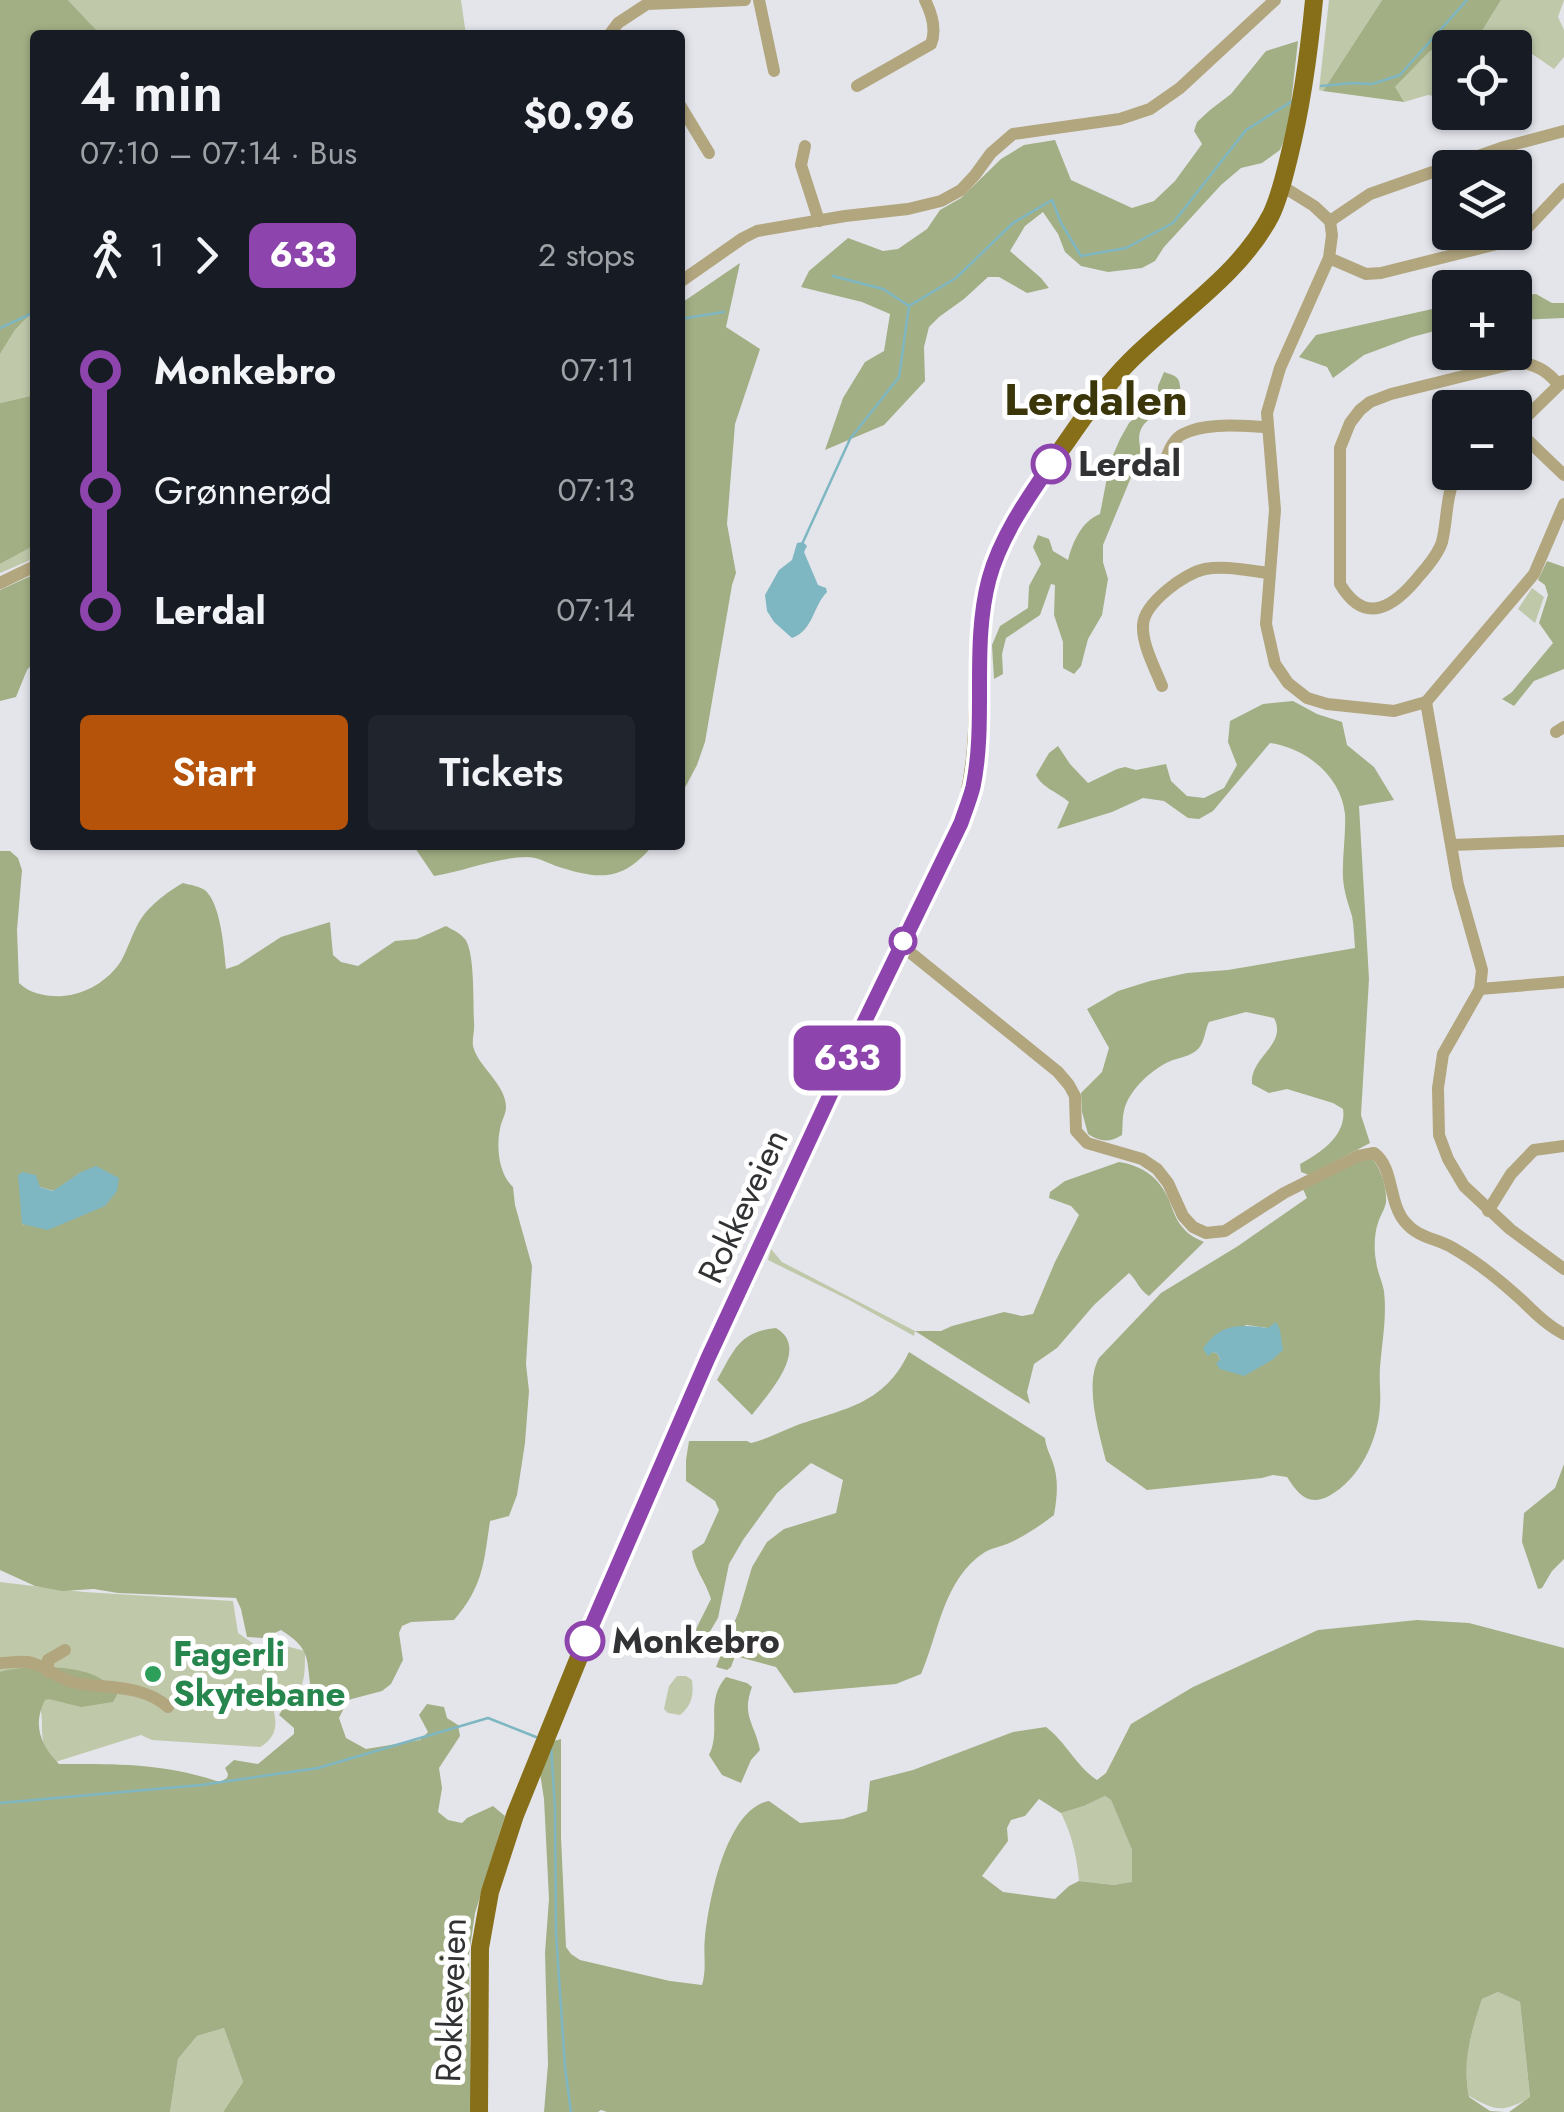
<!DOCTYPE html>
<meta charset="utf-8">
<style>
:root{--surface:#171b24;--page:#20242c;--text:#f1f3f6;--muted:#9ea1a6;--accent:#b45309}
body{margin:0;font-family:Jost,sans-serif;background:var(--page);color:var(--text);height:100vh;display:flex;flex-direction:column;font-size:38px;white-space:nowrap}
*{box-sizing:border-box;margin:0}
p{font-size:32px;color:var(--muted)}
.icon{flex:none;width:55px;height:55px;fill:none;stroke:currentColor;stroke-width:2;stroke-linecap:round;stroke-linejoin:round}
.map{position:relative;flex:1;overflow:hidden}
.drawer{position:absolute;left:30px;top:30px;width:655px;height:820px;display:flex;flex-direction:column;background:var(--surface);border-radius:10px;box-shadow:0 2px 8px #0004}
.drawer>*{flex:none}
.badge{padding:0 20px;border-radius:15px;font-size:35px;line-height:65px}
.controls{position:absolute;left:1432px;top:30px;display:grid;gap:20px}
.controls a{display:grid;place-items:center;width:100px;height:100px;border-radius:10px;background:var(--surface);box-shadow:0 2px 8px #0004;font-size:50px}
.map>.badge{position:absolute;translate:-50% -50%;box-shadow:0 0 0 5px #fff}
.legs{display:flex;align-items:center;gap:15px;height:110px;padding:0 50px;font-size:32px}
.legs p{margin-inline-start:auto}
.summary{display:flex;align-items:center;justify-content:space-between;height:170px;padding:0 50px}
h1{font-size:55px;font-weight:600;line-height:75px}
.primary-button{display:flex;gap:20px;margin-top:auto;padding:20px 50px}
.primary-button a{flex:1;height:115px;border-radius:10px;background:var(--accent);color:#fff;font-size:40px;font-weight:600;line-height:115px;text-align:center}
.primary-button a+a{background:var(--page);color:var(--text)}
ul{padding:0 50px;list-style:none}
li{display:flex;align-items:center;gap:35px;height:120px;font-size:38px}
li i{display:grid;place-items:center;width:15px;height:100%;margin:0 12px;background:currentColor}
li i::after{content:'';width:25px;height:25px;margin:-12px;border:8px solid;border-radius:50%;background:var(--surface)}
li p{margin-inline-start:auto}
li:first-child i{background:linear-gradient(#0000 50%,currentColor 0)}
li:last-child i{background:linear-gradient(currentColor 50%,#0000 0)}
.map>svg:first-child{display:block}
.green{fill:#bfc8a9}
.forest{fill:#a2af84;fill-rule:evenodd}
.water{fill:#7eb6c2}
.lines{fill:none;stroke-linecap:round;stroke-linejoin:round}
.stream{stroke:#7eb6c2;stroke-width:2.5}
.minor{stroke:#b2a67f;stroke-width:12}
.major{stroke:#876f1a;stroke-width:18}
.line-1-casing{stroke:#fff;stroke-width:22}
.line-1{stroke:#8e44ad;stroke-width:15}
.stop-1-dot{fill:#fff;stroke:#8e44ad;stroke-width:5}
.leisure-dot{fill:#2e9e5b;stroke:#fff;stroke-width:4}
.labels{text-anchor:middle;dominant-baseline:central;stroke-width:10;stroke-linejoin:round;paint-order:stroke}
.stop-label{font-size:35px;font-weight:bold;fill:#313234;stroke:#fff;text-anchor:start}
.street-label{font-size:35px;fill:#313234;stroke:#fff}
.leisure-label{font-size:35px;font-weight:bold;fill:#27864d;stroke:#fff;text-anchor:start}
.district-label{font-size:45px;font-weight:bold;fill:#3b350a;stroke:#fff}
</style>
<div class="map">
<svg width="1564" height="2112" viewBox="0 0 1564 2112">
<rect width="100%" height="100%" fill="#e4e5eb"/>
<!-- green -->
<g class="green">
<path d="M68,0h393l5,35h-365z"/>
<path d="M1329,0h53l-59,91 -4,-1z"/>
<path d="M1501,0h63l-6,17 6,13v27l-10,12 -22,-15 -17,11v-17h-65l2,65 -7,5 -11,-22 -6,-1 -24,7 -10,-14 36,-37 52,-20z"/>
<path d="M31,313l4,1v81l-35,8v-49l15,-24z"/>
<path d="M35,545v13l-35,15v-9z"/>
<path d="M1532,588l12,9 -9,26 -17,-14z"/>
<path d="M771,1249l11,13 133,69 -1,5 -65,-36 -81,-40z"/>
<path d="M0,1582l84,10 149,9 5,32 20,14 20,-3 27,7c0,31 0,46 -32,58 5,16 3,29 -13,38l-108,-7 -11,-5 -89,28c-10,-16 -10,-25 -10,-41 0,-9 -3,-19 -5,-27l-37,-21z"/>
<path d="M677,1676h9l6,4c2,15 0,25 -12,35l-12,-2 -4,-4 5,-23z"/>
<path d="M1105,1796l6,4 21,50v33l-18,2 -35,-4c-2,-24 -7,-46 -18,-68l23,-7z"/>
<path d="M1498,1992l22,10 10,96c-29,14 -32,14 -61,-2 -7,-36 2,-62 13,-97z"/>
<path d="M224,2028l19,54 -20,30h-53l8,-53 19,-23z"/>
</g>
<!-- forest -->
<g class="forest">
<path d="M0,0h68l33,35h-66v279l-4,-1 -16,17 -15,24z"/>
<path d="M1382,0h119l-19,31 -52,20 -35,36 9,15 -81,-11z"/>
<path d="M1298,41l-10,89 -8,20 -18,13 -21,5 -20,17 -57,62 -9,14 -13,7 -34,4 -27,-6 -16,-14 -7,-18 -15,-22 -18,14 -15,25 31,27 8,10 -22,5 -28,-16h-11l-24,22 -25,18 -10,10 -5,20 1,34 -41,44 -59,25 18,-52 22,-36 19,-11 6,-37 -28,-12 -61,-15 8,-16 39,-33 35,13 15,-2 29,-20 13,-19 21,-12 40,-39 23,-14 31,-5 16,40 61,28 22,-7 21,-20 27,-37 -8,-13 3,-9 13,-12 21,-16 35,-43z"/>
<path d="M740,263l-14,64 34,22 -25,75 -8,100 9,49 -4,12 -27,157 -8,23 -17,32v-493z"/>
<path d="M1536,294l16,9h12v15l-49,2v-24z"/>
<path d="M1450,305v22l-38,10 -48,18 -31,23 -6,-11 -28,-10 17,-22z"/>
<path d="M1164,372c16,5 15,6 17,21 1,7 6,15 9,22 -11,8 -17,2 -26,-3 -32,11 -28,31 -16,57l-4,6h-12l-29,70v17l5,17 -6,36 -14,24 -7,27 -7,8 -11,-6v-26l-9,-27 1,-30 -4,-1 -11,31 -34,23 -4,16 1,20 -9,5 -2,-34 8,-19 28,-18 1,-22 12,-22 -8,-17 5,-12 11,4 4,12 15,9c5,-19 14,-39 32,-46l10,-52 10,-23 9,-16 29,-26v-11z"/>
<path d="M35,395v150l-35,19v-161z"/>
<path d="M1547,561l17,6v102l-30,12 -20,25 -12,-7 10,-7 41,-49 -14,-20 9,-28 -3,-10 -7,-5z"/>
<path d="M35,574v87l-8,9 -11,27 -16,4v-111z"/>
<path d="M1293,701l24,13 25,8 5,23 27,22 20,33 -35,6 10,173 -8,136 9,28 -61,32 -8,-3 -1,-8c21,-11 47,-29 43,-55l-10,-6 -46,-14 -18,4 -17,-9c-2,-28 36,-39 22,-66l-28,-6 -37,10c-4,8 -4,16 -8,23 -6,10 -18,12 -28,15 -19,7 -45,30 -49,51 -2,7 -1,16 -2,24 -13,8 -22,7 -34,-1l-6,-22 -1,-19 21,-21 7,-24 -22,-39 31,-18 32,-10 37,-8 41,-3 127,-22c-1,-11 -1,-22 -3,-32 -4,-13 -8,-24 -9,-38 -1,-21 3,-43 2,-64 -4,-38 -39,-66 -75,-71l-57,68 -14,8 -11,-1 -24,-17 -21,-3 -31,14 -55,17 12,-27c-11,-10 -27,-14 -33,-27l13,-22 9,-7 12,18 18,19 29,-14 8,-2 11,3 30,-6 5,17 16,15 17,2 20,-10 13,-23 -9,-23 2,-21 33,-17z"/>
<path d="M413,845h240c-30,37 -54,35 -97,21 -10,-4 -19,-9 -30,-9 -31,1 -61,14 -92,19z"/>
<path d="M0,851h10l8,7 4,12 -5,60 2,53c11,11 29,14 44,13 23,-2 45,-15 58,-35 9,-16 13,-35 25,-49 10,-11 24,-22 37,-29 7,2 17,3 23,8 15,15 18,58 20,78l12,-4 43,-28 49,-15 3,33 8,7 17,4 37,-25 22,-2 29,-13c7,4 14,7 19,13 10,13 8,65 9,83 1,8 -2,16 -1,24 5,21 33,38 33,61 0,7 -5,15 -6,22 -4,19 -1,45 13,58l2,18 17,61 -6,98 3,27 -4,52 -8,52 -8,21 -19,5c-6,41 -7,66 -36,99l-43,2 -9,4 -3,7 4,27 -12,24 -9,7 -34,9 -9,18 7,20 20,11 54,-9 8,-8 -9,-17 8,-11 17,3 3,11 11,7 2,11 -21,32 3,20 -4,24 10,8 14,3 5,-5 26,-12 12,10 -30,97 -6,41 2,158h-248l20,-30 -19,-54 -27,8 -19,23 -8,53h-170v-440c23,-7 68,-7 91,2 10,3 19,12 27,19l-5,9 -32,5 -32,-8 -4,1c-13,25 -4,46 14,64 60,0 103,-1 161,18l7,-4 1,-4 -3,-6 9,-8 24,4 36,-30v-6l-15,-13 3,-5 14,-3 15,-17c-5,-33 0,-41 -30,-60l-17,8 -17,-1 -6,-28 -5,-11 -118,-5 -24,-4 -32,2 -27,-5 -35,-16zM81,1172l-58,53 17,-38 14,4z"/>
<path d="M1363,1159h9c9,9 15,29 14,43 -1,7 -6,14 -8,21 -4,11 -4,27 -2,38 1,10 6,20 8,30 3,26 -2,51 -4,77 -1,12 1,25 0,38 -2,34 -20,73 -51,90 -21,11 -31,-2 -42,-19l-14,-2 -11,3 -115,12 -41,-29c-7,-29 -22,-76 -7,-103l62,-65 77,-47 69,-48 -4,-9zM1246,1325l22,3 -48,32 -2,-6 -5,-2z"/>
<path d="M1119,1162c24,4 40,15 50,38 4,10 7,21 15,29 5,6 13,10 20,13l-55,54c-10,-6 -12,-16 -20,-23l-35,32 -37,43 -23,16 -7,28 3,12 -115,-73h26l11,-5 52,-14 18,4 11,-2 22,-52 24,-47 -8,-9 -22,-8 1,-6 15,-11z"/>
<path d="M776,1328c35,20 -8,66 -24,87l-35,-35c17,-29 21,-48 59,-52z"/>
<path d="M909,1352l136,86c1,10 5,16 8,25 6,17 4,35 1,52 -14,11 -31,22 -47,29 -8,3 -15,4 -22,8 -42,27 -46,81 -64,122l-25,10 -102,9 -18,-26 -41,-11 -4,11 -4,3 -11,-3 23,-56 13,-44 15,-25 17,-13 52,-16 7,-33 -32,-17 -34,30 -34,47 -14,24 -11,54 -22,37 -5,-6 -7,4 27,-54c-5,-17 -18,-32 -19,-48l12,-8 15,-33 -4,-9 -29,-20v-21l3,-19h58l4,2c16,-4 29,-11 44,-17 50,-18 89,-21 114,-74z"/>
<path d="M1564,1464v95l-12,12 -10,17 -4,1 -16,-47 2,-29 31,-25z"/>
<path d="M1417,1620l52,3 95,25v464h-55l21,-15 -10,-95 -22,-10 -16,7c-11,35 -20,61 -13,98l21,14 15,1h-898l-6,-2 -3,2h-54l4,-48 -3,-111 4,-54 -5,-100 -4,-26 10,-31 11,-3v98l5,110 5,7 9,6 90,21 32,4c5,-16 1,-31 3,-48 4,-37 21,-128 64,-136l31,22 43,-4 24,-8 3,-30 43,-11 100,-38 33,-5c20,15 30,39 51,53l9,-7 25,-49 62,-37 125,-57zM1105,1796l6,4 21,50v32l-18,3 -35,-4 -10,5 -14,13 -52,-7 -21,-16 26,-35 -1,-13 4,-8 14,-4 14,-17 22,14 23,-7z"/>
<path d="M726,1677l21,6 5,4c-11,29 3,37 8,63l-9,10 -10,23 -19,-8 -13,-20c13,-26 -5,-53 17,-78z"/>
</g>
<!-- water -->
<g class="water">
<path d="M803,542l4,4 -3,6 14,33 8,3 1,4c-14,14 -14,39 -35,46l-18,-16 -7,-11 -2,-16 14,-25 13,-10 5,-17z"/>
<path d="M96,1166l23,12 -2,13 -12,15 -57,24 -26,-6 -4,-49 5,-3 13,3 4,12 13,4 28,-19z"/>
<path d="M1276,1322l4,8 3,20 -11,10 -28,16 -24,-7 -4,-6 4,-3 -2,-6 -5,-2 -5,4 -5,-7c16,-25 36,-25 65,-21z"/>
</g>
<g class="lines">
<!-- stream -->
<g class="stream">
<path d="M1321,86l31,-3 20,1 28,-9 67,-75"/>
<path d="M833,276l50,13 26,17 47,-28 57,-55 39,-23 9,23 20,33 45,-8 47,-25 73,-93 48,-30"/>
<path d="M680,319l44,-7"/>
<path d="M0,328l35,-16"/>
<path d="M803,542l47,-103 49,-62 10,-71"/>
<path d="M551,1746l4,63 1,124 9,134 6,45"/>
<path d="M0,1803l201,-18 117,-17 170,-50 48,19"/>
</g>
<!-- minor -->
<g class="minor">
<path d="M759,0l15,71"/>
<path d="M609,35l9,-12 29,-19 98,-4"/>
<path d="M857,86l74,-42c6,-15 1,-30 -6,-44"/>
<path d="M680,105l29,48"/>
<path d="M805,146l-4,19 18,56"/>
<path d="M1282,186l32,20 16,15 2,14 -3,23 -49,110 -13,45 8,97 -9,114 9,40 13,19 19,15 20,6 67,7 32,-9 108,-128 30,-70"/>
<path d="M1330,221l40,-27 134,-47 60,-16"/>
<path d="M1329,258l37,16 15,-1 136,-34 47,-50"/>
<path d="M680,282l63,-44 14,-7 88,-15 63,-7 33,-8 20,-11 14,-15 16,-22 22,-19 107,-15 30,-10 30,-21 95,-88"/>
<path d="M1515,428l48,-47"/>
<path d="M1515,428l49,47"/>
<path d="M1165,461c4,-10 8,-22 18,-27 23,-12 58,-8 84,-7"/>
<path d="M1458,472c-13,22 -10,46 -16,70 -4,12 -14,24 -22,33 -24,30 -54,53 -80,9v-136l10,-25 10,-13 10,-8 21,-8 129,-32c17,3 27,9 38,22"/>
<path d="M0,583l35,-17"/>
<path d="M1162,686c-7,-18 -20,-41 -19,-61 1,-22 42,-52 62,-56 21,-4 44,2 64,4"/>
<path d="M1426,702l32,183 24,85 -2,19 -37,65 -5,34 1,47 9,24 16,27 46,43 54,40"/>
<path d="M1556,732l8,-5"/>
<path d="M1452,845l112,-4"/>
<path d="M901,945l157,127 11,13 6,11 1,35 11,12 55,16 15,10 11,14 15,33 10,11 13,6 19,-2 59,-38 74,-37 16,-3c20,14 14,49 31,69 13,16 31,16 48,26 21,12 44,30 63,47 15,13 29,30 48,39"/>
<path d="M1480,989l84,-7"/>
<path d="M1488,1211l23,-37 23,-24 30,-4"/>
<path d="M0,1663c10,0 22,-3 32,0 16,4 25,16 44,20 31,6 66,1 92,24"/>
<path d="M48,1672v-12l17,-10"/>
</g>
<!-- major -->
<path class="major" d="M479,2112l1,-164 10,-56 25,-77 69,-170 124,-287 149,-321 104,-214c33,-92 0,-195 43,-282 16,-32 37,-61 56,-90 22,-31 43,-63 70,-90 48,-48 109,-85 141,-146 9,-19 13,-38 18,-58 13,-52 20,-104 25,-157"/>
</g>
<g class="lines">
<!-- line-1 casing -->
<g class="line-1-casing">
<path id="line-1" d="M585,1641l123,-283 149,-321 104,-214c4,-12 9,-24 12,-36 14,-68 -2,-140 16,-208 11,-41 38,-80 62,-115"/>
</g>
<!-- line-1 -->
<use href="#line-1" class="line-1"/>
</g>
<!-- markers -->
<g class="stop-1-dot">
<circle cx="1051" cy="464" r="18"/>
<circle cx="903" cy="941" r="12"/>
<circle cx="585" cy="1641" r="18"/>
</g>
<circle class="leisure-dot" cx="153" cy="1674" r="10"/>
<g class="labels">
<!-- stop labels -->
<g class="stop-label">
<text x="1078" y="464">Lerdal</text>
<text x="612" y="1641">Monkebro</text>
</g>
<!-- street labels -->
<g class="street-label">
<text transform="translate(743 1206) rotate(-65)">Rokkeveien</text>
<text transform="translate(451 2000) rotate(-88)">Rokkeveien</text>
</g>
<!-- leisure labels -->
<g class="leisure-label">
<text x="173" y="1654">Fagerli<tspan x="173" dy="40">Skytebane</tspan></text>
</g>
<!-- district labels -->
<g class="district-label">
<text x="1096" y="399">Lerdalen</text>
</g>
</g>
</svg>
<div class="controls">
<a><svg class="icon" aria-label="locate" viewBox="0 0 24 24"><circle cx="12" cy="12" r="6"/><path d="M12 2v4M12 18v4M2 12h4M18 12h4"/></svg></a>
<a><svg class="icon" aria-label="layers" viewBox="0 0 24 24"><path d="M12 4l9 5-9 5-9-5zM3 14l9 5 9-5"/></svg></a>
<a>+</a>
<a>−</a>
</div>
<b class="badge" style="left:847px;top:1058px;background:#8e44ad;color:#fff">633</b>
<section class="drawer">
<div class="summary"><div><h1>4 min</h1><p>07:10 – 07:14 · Bus</p></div><b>$0.96</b></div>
<div class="legs"><svg class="icon" aria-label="walk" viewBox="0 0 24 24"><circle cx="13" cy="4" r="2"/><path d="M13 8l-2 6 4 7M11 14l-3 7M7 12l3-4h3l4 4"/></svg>1<svg class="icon" aria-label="forward" viewBox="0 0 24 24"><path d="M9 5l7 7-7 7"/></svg><b class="badge" style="background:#8e44ad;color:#fff">633</b><p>2 stops</p></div>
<ul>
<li><i style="color:#8e44ad"></i><b>Monkebro</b><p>07:11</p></li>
<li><i style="color:#8e44ad"></i><span>Grønnerød</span><p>07:13</p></li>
<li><i style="color:#8e44ad"></i><b>Lerdal</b><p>07:14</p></li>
</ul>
<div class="primary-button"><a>Start</a><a>Tickets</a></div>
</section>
</div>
